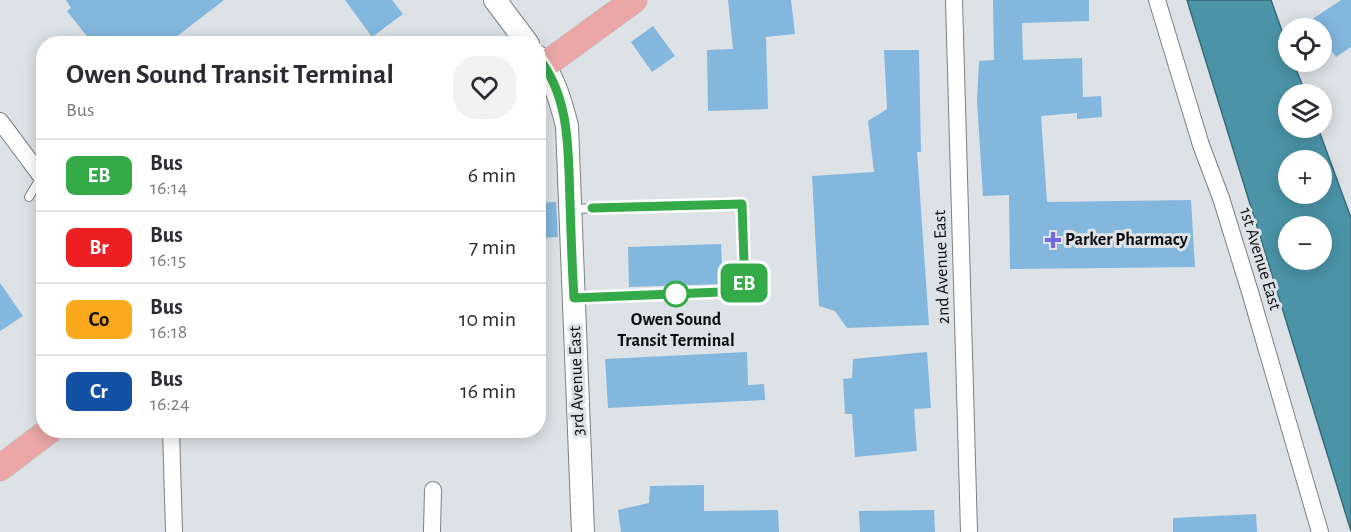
<!DOCTYPE html>
<meta charset="utf-8">
<style>
:root{--surface:#fff;--page:#f2f2f3;--text:#2b2b33;--muted:#7c7c81;--line:#e1e1e2}
body{margin:0;font-family:"Alegreya Sans",sans-serif;background:var(--page);color:var(--text);height:100vh;display:flex;flex-direction:column;font-size:22px;white-space:nowrap}
*{box-sizing:border-box;margin:0}
p{font-size:20px;color:var(--muted)}
.icon{flex:none;width:33px;height:33px;fill:none;stroke:currentColor;stroke-width:2;stroke-linecap:round;stroke-linejoin:round}
.map{position:relative;flex:1;overflow:hidden}
.drawer{position:absolute;left:36px;top:36px;width:510px;height:402px;display:flex;flex-direction:column;background:var(--surface);border-radius:24px;box-shadow:0 3px 15px #0003}
.drawer>*{flex:none}
.badge{padding:0 12px;border-radius:9px;font-size:21px;line-height:39px}
.fabs{position:absolute;left:1278px;top:18px;display:grid;gap:12px}
.fabs a{display:grid;place-items:center;width:54px;height:54px;border-radius:50%;background:var(--surface);box-shadow:0 3px 15px #0003;font-size:30px}
.map>.badge{position:absolute;translate:-50% -50%;box-shadow:0 0 0 3px #fff}
.round{display:grid;place-items:center;flex:none;width:63px;height:63px;border-radius:24px;background:var(--page)}
.head{display:flex;align-items:center;justify-content:space-between;height:102px;padding:0 30px}
h1{font-size:28px;font-weight:600;line-height:45px}
ul{padding:0;list-style:none}
li{display:flex;align-items:center;gap:18px;height:72px;padding:0 30px;border-top:2px solid var(--line)}
li div{flex:1}
li b{display:block;font-size:22px}
li em{font-style:normal}
li .badge{min-width:66px;font-weight:700;text-align:center}
.map>svg:first-child{display:block}
.water{fill:#4b94a8;stroke:#386b7a;stroke-width:1.5;fill-rule:evenodd}
.building{fill:#83b7de}
.lines{fill:none;stroke-linecap:round;stroke-linejoin:round}
.lane-casing{stroke:#7b8083;stroke-width:10}
.street-casing{stroke:#7b8083;stroke-width:18}
.secondary-casing{stroke:#7b8083;stroke-width:24}
.primary-casing{stroke:#c0c0c0;stroke-width:27}
.lane{stroke:#fff;stroke-width:8}
.street{stroke:#fff;stroke-width:16}
.secondary{stroke:#fff;stroke-width:22}
.primary{stroke:#eba7a7;stroke-width:26}
.line-casing{stroke:#fff;stroke-width:14}
.line{stroke:#35aa49;stroke-width:9}
.poi-dot{fill:#7966e1;stroke:#dde2e6;stroke-width:2}
.stop-dot{fill:#fff;stroke:#35aa49;stroke-width:3}
.labels{text-anchor:middle;dominant-baseline:central;stroke-width:6;stroke-linejoin:round;paint-order:stroke}
.poi-label{font-size:18px;font-weight:bold;fill:#0b0c0e;stroke:#dde2e6;text-anchor:start}
.street-label{font-size:18px;fill:#0b0c0e;stroke:#dde2e6}
.stop-label{font-size:18px;font-weight:bold;fill:#0b0c0e;stroke:#dde2e6}
</style>
<div class="map">
<svg width="1351" height="532" viewBox="0 0 1351 532">
<rect width="100%" height="100%" fill="#dde2e6"/>
<!-- water -->
<path class="water" d="M1187,0h84l17,48v14h5l13,32h-18v34h30l33,90v313zM1288,160h34v34h-34zM1288,226h34v34h-34z"/>
<!-- building -->
<g class="building">
<path d="M66,0h158l-57,44h-74l-26,-33 4,-3z"/>
<path d="M345,0h47l11,14 -31,23z"/>
<path d="M728,0h63l4,34 -29,3 2,72 -60,2 -1,-61 26,-1z"/>
<path d="M993,0h96v21l-67,2 1,37 59,-2 1,39 18,-1 1,21 -25,2v-6l-36,3 6,86 144,-2 4,67 -185,2 -1,-74 -26,1 -6,-95 2,-40 15,-1z"/>
<path d="M1341,0h10v47l-15,10 -14,-21v-8h-5l-6,-8z"/>
<path d="M653,26l22,30 -23,16 -21,-30z"/>
<path d="M884,50h35l2,102h-4l12,173 -82,3 -12,-17 -16,-5 -7,-130 62,-4 -6,-51 19,-12z"/>
<path d="M556,202l2,35 -20,1v-35z"/>
<path d="M721,244l2,40 -94,3 -1,-40z"/>
<path d="M0,283l23,33 -23,15z"/>
<path d="M747,352l1,33 16,-1 1,16 -157,8 -3,-49z"/>
<path d="M927,352l4,56 -17,1 3,42 -62,6 -3,-43h-7l-2,-35 9,-1 1,-19z"/>
<path d="M704,485v26l74,-1 1,22h-158l-3,-22 31,-7 1,-17z"/>
<path d="M934,510l1,22h-75l-1,-21z"/>
<path d="M1256,514l1,18h-84v-14z"/>
</g>
<g class="lines">
<!-- lane casing -->
<g class="lane-casing">
<g id="lane">
<path d="M29,197l12,-20"/>
<path d="M571,209l172,-5 2,87 -169,7"/>
</g>
</g>
<!-- street casing -->
<g class="street-casing">
<g id="street">
<path d="M954,0l15,532"/>
<path d="M1157,0l44,145 20,53 29,94 70,240"/>
<path d="M0,121l44,59"/>
<path d="M171,430l3,102"/>
<path d="M432,532l1,-42"/>
</g>
</g>
<!-- secondary casing -->
<g class="secondary-casing">
<g id="secondary">
<path d="M495,0l33,44"/>
<path d="M538,57c16,20 23,45 29,69l16,406"/>
</g>
</g>
<!-- primary casing -->
<g class="primary-casing">
<g id="primary">
<path d="M538,70l96,-70"/>
<path d="M0,468l50,-38"/>
</g>
</g>
<!-- lane -->
<use href="#lane" class="lane"/>
<!-- street -->
<use href="#street" class="street"/>
<!-- secondary -->
<use href="#secondary" class="secondary"/>
<!-- primary -->
<use href="#primary" class="primary"/>
</g>
<g class="lines">
<!-- line casing -->
<g class="line-casing">
<path id="line" d="M538,57c33,42 30,95 32,145 1,32 2,64 4,96l171,-7 -3,-87 -150,4"/>
</g>
<!-- line -->
<use href="#line" class="line"/>
</g>
<!-- markers -->
<path class="poi-dot" d="M1050 231h6v6h6v6h-6v6h-6v-6h-6v-6h6z"/>
<circle class="stop-dot" cx="676" cy="294" r="12"/>
<g class="labels">
<!-- poi labels -->
<g class="poi-label">
<text x="1065" y="240">Parker Pharmacy</text>
</g>
<!-- street labels -->
<g class="street-label">
<text transform="translate(1260 259) rotate(73)">1st Avenue East</text>
<text transform="translate(942 267) rotate(-92)">2nd Avenue East</text>
<text transform="translate(577 381) rotate(-92)">3rd Avenue East</text>
</g>
<!-- stop labels -->
<g class="stop-label">
<text x="676" y="320">Owen Sound<tspan x="676" dy="21">Transit Terminal</tspan></text>
</g>
</g>
</svg>
<div class="fabs">
<a><svg class="icon" aria-label="locate" viewBox="0 0 24 24"><circle cx="12" cy="12" r="6"/><path d="M12 2v4M12 18v4M2 12h4M18 12h4"/></svg></a>
<a><svg class="icon" aria-label="layers" viewBox="0 0 24 24"><path d="M12 4l9 5-9 5-9-5zM3 14l9 5 9-5"/></svg></a>
<a>+</a>
<a>−</a>
</div>
<b class="badge" style="left:744px;top:283px;background:#35aa49;color:#fff">EB</b>
<section class="drawer">
<div class="head"><div><h1>Owen Sound Transit Terminal</h1><p>Bus</p></div><a class="round"><svg class="icon" aria-label="heart" viewBox="0 0 24 24"><path d="M12 20l-8-8c-3-5 5-10 8-4 3-6 11-1 8 4z"/></svg></a></div>
<ul>
<li><span class="badge" style="background:#35aa49;color:#fff">EB</span><div><b>Bus</b><p>16:14</p></div><em>6 min</em></li>
<li><span class="badge" style="background:#ee1f23;color:#fff">Br</span><div><b>Bus</b><p>16:15</p></div><em>7 min</em></li>
<li><span class="badge" style="background:#f9a91b;color:#111">Co</span><div><b>Bus</b><p>16:18</p></div><em>10 min</em></li>
<li><span class="badge" style="background:#1250a3;color:#fff">Cr</span><div><b>Bus</b><p>16:24</p></div><em>16 min</em></li>
</ul>
</section>
</div>
